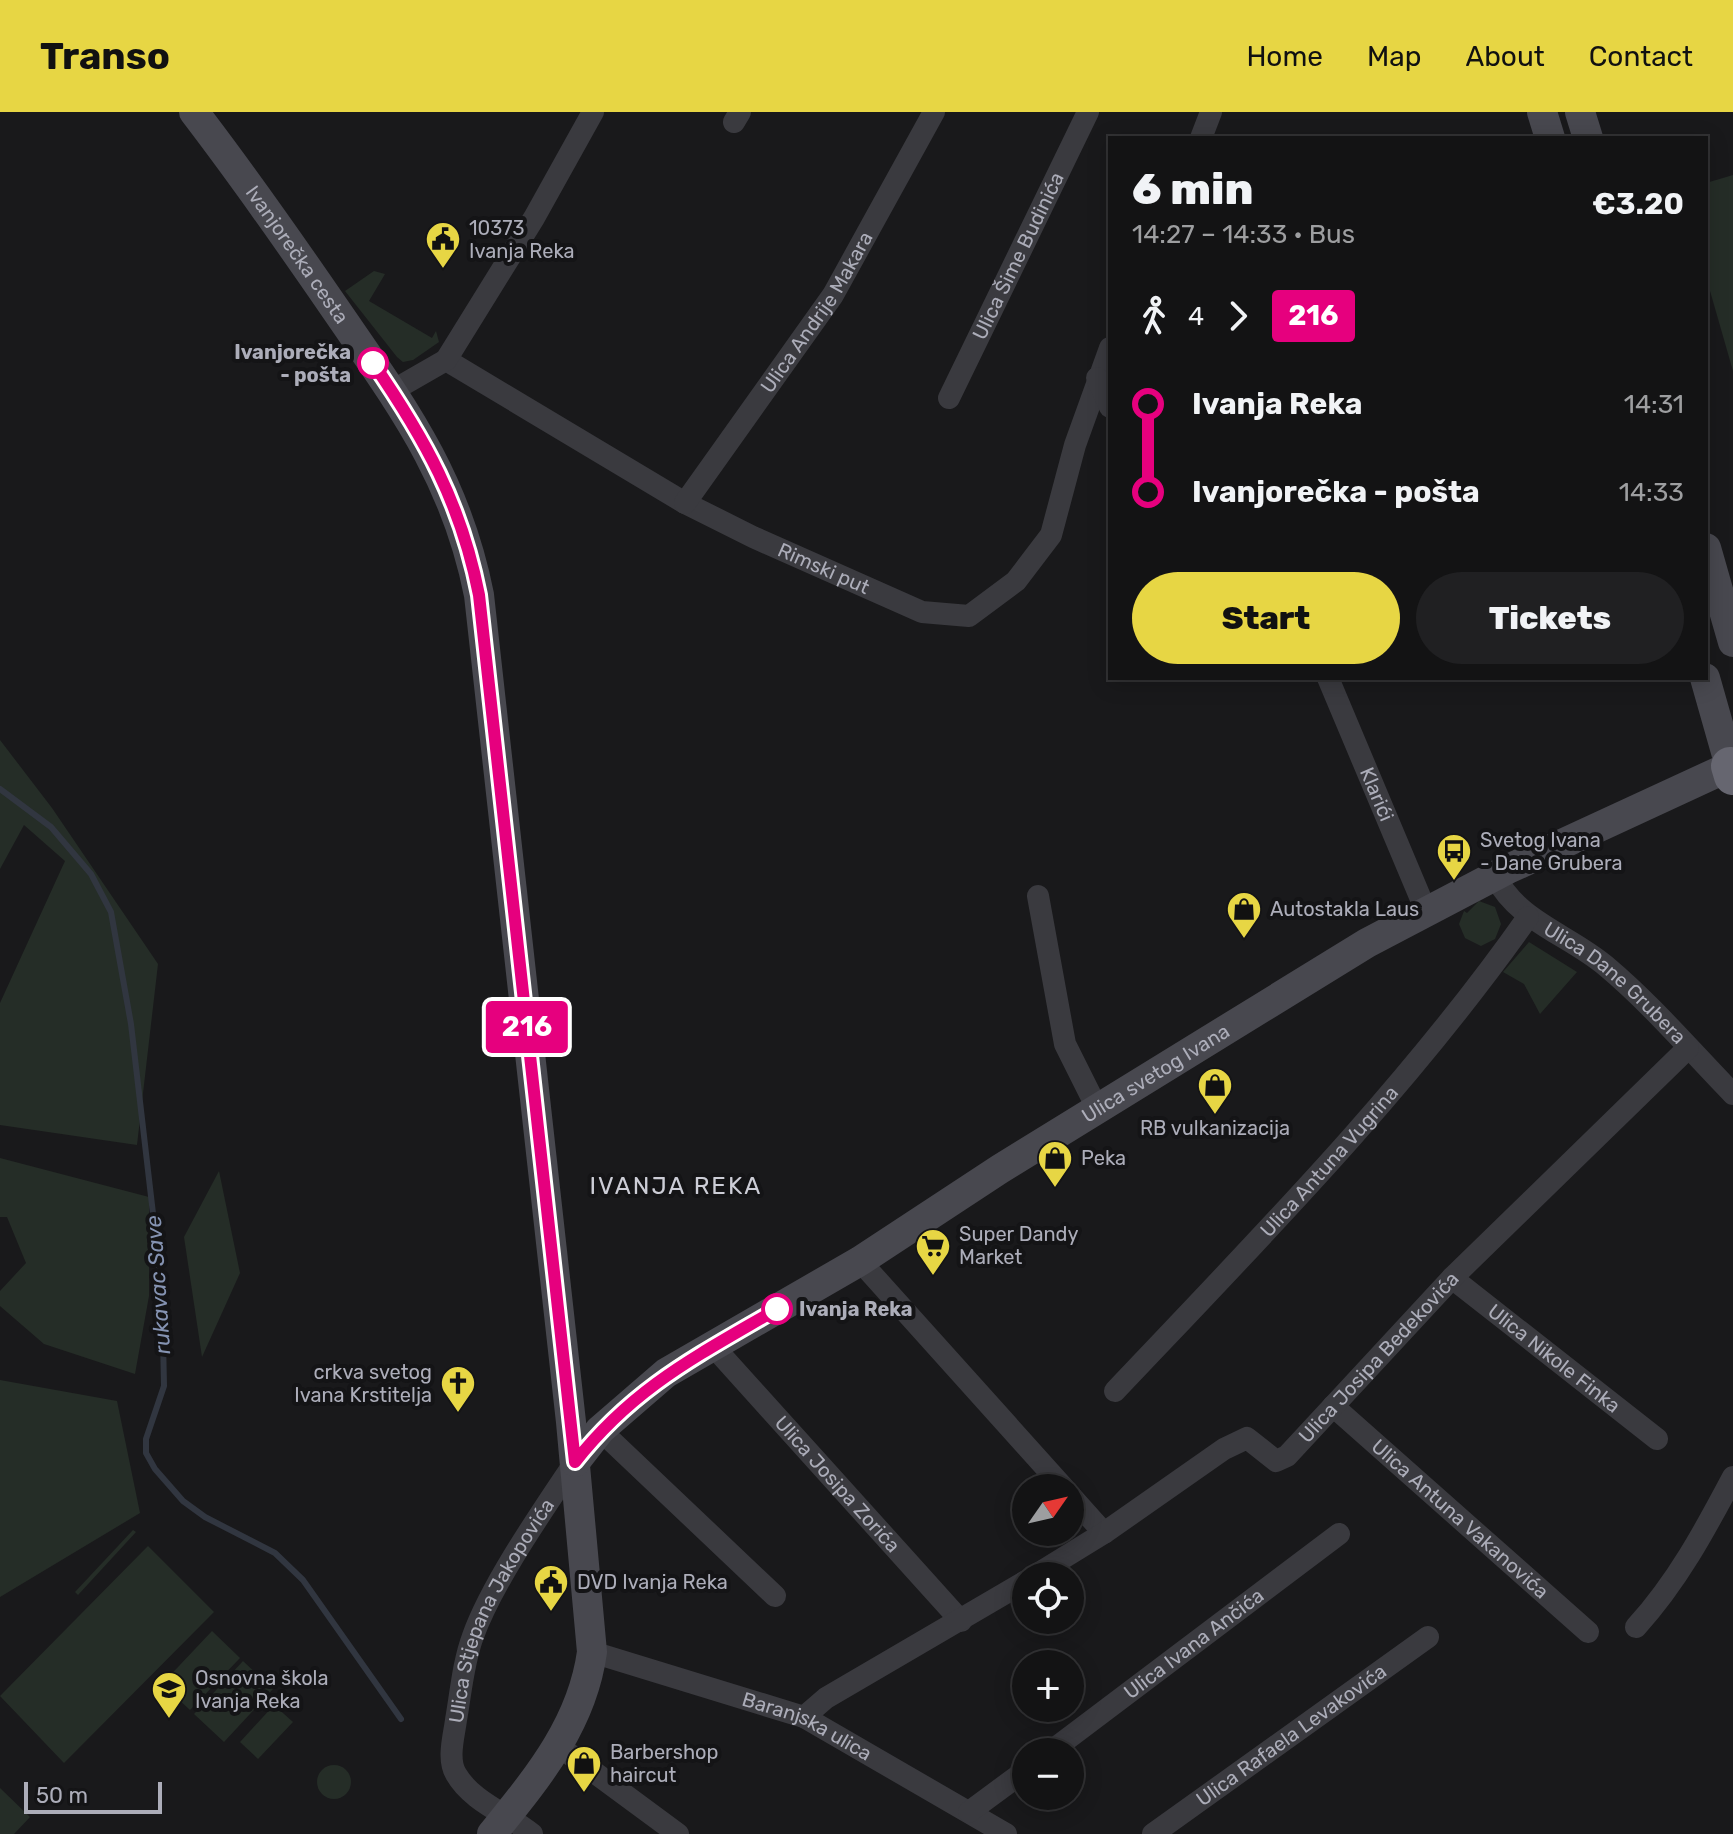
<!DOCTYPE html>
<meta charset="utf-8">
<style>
:root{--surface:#131314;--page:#202022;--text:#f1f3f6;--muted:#9d9ea0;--line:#323234;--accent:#e7d644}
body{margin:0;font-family:Rubik,sans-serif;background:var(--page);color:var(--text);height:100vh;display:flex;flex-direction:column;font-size:30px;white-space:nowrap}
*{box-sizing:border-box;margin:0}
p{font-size:26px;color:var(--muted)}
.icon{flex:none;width:44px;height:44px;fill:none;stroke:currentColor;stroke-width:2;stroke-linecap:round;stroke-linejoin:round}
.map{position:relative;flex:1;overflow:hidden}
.sheet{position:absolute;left:1108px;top:24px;width:600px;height:544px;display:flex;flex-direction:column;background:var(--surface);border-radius:0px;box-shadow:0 4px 20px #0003,0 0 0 2px var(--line)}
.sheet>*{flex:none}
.badge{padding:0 16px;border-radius:6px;font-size:28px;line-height:52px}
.needle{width:52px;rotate:56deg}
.tools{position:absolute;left:1012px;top:1362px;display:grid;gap:16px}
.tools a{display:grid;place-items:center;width:72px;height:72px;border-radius:50%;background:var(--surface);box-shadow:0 4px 20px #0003,0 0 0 2px var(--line);font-size:40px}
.scale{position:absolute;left:24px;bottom:20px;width:138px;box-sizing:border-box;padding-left:8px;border:4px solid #acadb9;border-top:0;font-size:22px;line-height:28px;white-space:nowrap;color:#acadb9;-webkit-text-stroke:6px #141416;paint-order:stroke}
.map>.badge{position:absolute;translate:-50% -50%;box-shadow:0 0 0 4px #fff}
.legs{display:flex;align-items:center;gap:12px;height:88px;padding:0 24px;font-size:26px}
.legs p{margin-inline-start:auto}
.overview{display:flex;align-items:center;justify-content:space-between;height:136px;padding:0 24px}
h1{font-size:44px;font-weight:800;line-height:60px}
.cta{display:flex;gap:16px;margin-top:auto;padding:16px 24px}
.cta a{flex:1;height:92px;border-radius:48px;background:var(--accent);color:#111;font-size:32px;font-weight:800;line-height:92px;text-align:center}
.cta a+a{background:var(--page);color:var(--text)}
ul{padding:0 24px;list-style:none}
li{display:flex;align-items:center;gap:28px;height:88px;font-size:30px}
li i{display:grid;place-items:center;width:12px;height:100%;margin:0 10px;background:currentColor}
li i::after{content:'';width:20px;height:20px;margin:-10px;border:6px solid;border-radius:50%;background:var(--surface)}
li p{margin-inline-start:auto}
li:first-child i{background:linear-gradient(#0000 50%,currentColor 0)}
li:last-child i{background:linear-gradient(currentColor 50%,#0000 0)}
header{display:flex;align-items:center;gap:48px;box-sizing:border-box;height:112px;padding:0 40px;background:var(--accent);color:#111}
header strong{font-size:38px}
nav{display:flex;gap:44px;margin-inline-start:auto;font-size:28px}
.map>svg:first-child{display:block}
.green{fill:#252d27}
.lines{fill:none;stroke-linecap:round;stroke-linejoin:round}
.stream{stroke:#313640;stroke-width:6}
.street{stroke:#3a3a3f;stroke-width:22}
.secondary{stroke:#48484f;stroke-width:30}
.highway{stroke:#666670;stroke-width:38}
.line-1-casing{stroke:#fff;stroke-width:18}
.line-1{stroke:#e6007e;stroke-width:12}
.stop-1-dot{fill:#fff;stroke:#e6007e;stroke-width:4}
.labels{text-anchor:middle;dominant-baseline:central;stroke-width:8;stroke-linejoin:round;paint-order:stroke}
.poi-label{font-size:20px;fill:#acadb9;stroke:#141416;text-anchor:start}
.street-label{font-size:20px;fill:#acadb9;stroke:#141416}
.stop-label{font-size:20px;font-weight:bold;fill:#acadb9;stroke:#141416;text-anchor:end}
.water-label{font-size:22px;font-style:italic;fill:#8593b2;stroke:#141416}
.quarter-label{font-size:24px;letter-spacing:2px;fill:#cccdd6;stroke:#141416}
</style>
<header>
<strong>Transo</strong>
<nav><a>Home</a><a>Map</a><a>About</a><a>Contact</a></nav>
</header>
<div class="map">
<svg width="1733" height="1722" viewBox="0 0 1733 1722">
<rect width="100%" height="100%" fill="#19191b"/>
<!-- green -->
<g class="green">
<path d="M1733,63v196l-27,-94v-94z"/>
<path d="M374,159l11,3 -16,27 63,37 4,-7 3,11 -26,18 -10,2 -6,-5 -52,-66z"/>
<path d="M0,628l52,68 106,156 -21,181 -137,-20v-122l65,-142 -41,-36 -24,44z"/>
<path d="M1479,789l16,6 6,17 -6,15 -14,7 -16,-8 -6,-14 5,-13 3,2z"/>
<path d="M1529,830l48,30 -37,42 -16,-30 -21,-12z"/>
<path d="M0,1046l149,39v99l-14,78 -91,-30 -44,-38v-15l26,-28 -19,-46h-7z"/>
<path d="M219,1059l21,102 -38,84 -18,-120z"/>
<path d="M0,1268l117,21 23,112 -140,84z"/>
<path d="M133,1418l3,2 -58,63 -3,-3z"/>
<path d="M148,1434l66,66 -150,151 -64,-67z"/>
<path d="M212,1519l28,27 -50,52 -28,-26z"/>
<path d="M243,1549l30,28 -49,53 -30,-28z"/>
<path d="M274,1593l19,17 -35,37 -18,-17z"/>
<circle cx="334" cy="1670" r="17"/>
<path d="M0,1676l30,29 -16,17h-14z"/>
</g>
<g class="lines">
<!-- stream -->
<path class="stream" d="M0,677l51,38 40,47 20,38 20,112 31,267 2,95 -18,53v14l9,16 28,32 22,16 70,36 28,27 98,139"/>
<!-- street -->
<g class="street">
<path d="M734,10l6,-10"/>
<path d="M1201,26l10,-26"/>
<path id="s1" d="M446,248l239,143 68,34 169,75 47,4 47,-35 35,-46 24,-90 35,-97"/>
<path d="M1097,266l13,29"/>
<path d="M392,279l54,-31 88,-142 59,-106"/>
<path id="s2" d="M949,286l139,-286"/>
<path id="s3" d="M685,391l148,-208 101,-183"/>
<path id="s4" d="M1328,566l98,233"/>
<path id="s5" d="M1495,764c23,46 75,59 112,91 45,38 85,85 126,127"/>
<path d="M1038,784l27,148 33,66"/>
<path d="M860,1149l204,227"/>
<path id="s6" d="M1452,1166l205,161"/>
<path id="s7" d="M713,1234l248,275"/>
<path id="s8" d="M1115,1279c144,-152 292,-302 413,-474"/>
<path id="s9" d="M1333,1294l255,226"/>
<path d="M600,1318l175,166"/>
<path d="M1070,1383l34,38"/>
<path id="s10" d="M1034,1464l70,-43 120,-84 23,-11 29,23 11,-5 165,-178 236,-230"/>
<path d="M1636,1515c41,-45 69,-97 97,-150"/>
<path id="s11" d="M592,1540l212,65 202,117"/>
<path d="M804,1605l22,-19 200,-117"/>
<path d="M560,1635l118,87"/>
<path id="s12" d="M1050,1640l289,-218"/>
<path d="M969,1700l57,-42"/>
<path id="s13" d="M532,1722c-24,-20 -60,-32 -76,-60 -9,-15 -2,-38 0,-54 5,-28 7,-57 17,-84 19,-53 70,-126 102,-174"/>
<path id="s14" d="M1153,1722l275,-197"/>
</g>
<!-- secondary -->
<g class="secondary">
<path id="s15" d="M194,0c49,64 96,131 142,198 66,96 120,168 143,285l92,827 21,230c-10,73 -55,126 -100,182"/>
<path d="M1542,0l8,26"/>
<path d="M1580,0l8,26"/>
<path d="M1706,436l27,94"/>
<path d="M1705,566l25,88"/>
<path id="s16" d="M575,1350l25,-32 66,-57 194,-112 140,-92 367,-226 141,-74 225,-104"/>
</g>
<!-- highway -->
<path class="highway" d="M1730,654l3,10"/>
</g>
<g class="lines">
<!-- line-1 casing -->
<g class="line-1-casing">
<path id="line-1" d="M373,251c52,76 88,140 106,232l96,867c59,-75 122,-106 202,-153"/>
</g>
<!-- line-1 -->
<use href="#line-1" class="line-1"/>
</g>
<!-- icons -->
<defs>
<g id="civic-pin" transform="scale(1.8)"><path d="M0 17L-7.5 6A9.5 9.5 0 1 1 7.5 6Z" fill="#e7d644" stroke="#141416"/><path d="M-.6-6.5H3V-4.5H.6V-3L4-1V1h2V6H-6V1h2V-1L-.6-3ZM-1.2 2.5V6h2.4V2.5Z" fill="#111"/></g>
<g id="bus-pin" transform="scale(1.8)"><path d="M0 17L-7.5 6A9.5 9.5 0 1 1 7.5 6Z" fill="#e7d644" stroke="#141416"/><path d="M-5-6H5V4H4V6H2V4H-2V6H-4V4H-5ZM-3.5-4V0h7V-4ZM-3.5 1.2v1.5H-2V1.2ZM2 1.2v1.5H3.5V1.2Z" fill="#111"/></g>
<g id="shop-pin" transform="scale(1.8)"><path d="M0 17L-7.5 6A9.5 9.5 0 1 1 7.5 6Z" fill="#e7d644" stroke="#141416"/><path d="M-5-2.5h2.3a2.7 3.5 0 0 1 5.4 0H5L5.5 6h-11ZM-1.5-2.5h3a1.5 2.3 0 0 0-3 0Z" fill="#111"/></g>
<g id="supermarket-pin" transform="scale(1.8)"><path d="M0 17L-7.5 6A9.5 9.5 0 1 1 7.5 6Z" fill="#e7d644" stroke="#141416"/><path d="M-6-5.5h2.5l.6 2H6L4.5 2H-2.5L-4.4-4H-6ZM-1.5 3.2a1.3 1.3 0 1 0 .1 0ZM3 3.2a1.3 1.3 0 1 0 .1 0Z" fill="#111"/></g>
<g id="church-pin" transform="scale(1.8)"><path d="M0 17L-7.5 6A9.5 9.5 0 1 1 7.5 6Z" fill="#e7d644" stroke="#141416"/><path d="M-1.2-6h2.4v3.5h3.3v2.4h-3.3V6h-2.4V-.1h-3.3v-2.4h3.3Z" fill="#111"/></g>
<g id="school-pin" transform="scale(1.8)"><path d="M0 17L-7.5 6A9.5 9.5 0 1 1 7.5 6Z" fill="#e7d644" stroke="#141416"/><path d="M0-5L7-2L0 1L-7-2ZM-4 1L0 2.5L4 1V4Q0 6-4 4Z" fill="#111"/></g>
</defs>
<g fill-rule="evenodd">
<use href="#civic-pin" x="443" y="127"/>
<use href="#bus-pin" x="1454" y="739"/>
<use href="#shop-pin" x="1244" y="797"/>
<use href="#shop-pin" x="1215" y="973"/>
<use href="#shop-pin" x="1055" y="1046"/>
<use href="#supermarket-pin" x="933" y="1134"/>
<use href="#church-pin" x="458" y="1271"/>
<use href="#civic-pin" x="551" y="1470"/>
<use href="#school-pin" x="169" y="1577"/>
<use href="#shop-pin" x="584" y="1651"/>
</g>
<!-- markers -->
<g class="stop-1-dot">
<circle cx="373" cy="251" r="14"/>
<circle cx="777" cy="1197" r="14"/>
</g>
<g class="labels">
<!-- poi labels -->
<g class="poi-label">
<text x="469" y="116">10373<tspan x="469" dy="23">Ivanja Reka</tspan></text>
<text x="1480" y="728">Svetog Ivana<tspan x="1480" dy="23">- Dane Grubera</tspan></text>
<text x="1270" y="797">Autostakla Laus</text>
<text x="1215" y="1016" text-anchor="middle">RB vulkanizacija</text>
<text x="1081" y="1046">Peka</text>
<text x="959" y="1122">Super Dandy<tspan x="959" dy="23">Market</tspan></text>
<text x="432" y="1260" text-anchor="end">crkva svetog<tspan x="432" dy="23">Ivana Krstitelja</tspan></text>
<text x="577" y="1470">DVD Ivanja Reka</text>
<text x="195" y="1566">Osnovna škola<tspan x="195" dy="23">Ivanja Reka</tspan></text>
<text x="610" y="1640">Barbershop<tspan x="610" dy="23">haircut</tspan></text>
</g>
<!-- street labels -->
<g class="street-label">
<text stroke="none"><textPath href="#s15" startOffset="176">Ivanjorečka cesta</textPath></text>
<text stroke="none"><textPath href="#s2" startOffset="158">Ulica Šime Budinića</textPath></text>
<text stroke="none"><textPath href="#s3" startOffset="232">Ulica Andrije Makara</textPath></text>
<text stroke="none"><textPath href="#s1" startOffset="432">Rimski put</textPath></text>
<text stroke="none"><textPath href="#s4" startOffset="126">Klarići</textPath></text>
<text stroke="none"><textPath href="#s5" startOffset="162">Ulica Dane Grubera</textPath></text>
<text stroke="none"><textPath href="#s16" startOffset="702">Ulica svetog Ivana</textPath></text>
<text stroke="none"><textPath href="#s8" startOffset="314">Ulica Antuna Vugrina</textPath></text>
<text stroke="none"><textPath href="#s10" startOffset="438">Ulica Josipa Bedekovića</textPath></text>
<text stroke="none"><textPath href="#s6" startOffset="130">Ulica Nikole Finka</textPath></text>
<text stroke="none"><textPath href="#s7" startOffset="186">Ulica Josipa Zorića</textPath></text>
<text stroke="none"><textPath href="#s9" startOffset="170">Ulica Antuna Vakanovića</textPath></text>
<text stroke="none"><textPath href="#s13" startOffset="272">Ulica Stjepana Jakopovića</textPath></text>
<text stroke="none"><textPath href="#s12" startOffset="180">Ulica Ivana Ančića</textPath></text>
<text stroke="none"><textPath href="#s11" startOffset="228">Baranjska ulica</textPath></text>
<text stroke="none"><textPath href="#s14" startOffset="170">Ulica Rafaela Levakovića</textPath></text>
</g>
<!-- stop labels -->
<g class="stop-label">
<text x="351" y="240">Ivanjorečka<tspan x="351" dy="23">- pošta</tspan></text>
<text x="799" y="1197" text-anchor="start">Ivanja Reka</text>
</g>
<!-- water labels -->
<g class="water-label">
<text transform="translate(158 1173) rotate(-94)">rukavac Save</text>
</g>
<!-- quarter labels -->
<g class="quarter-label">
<text x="676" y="1074">IVANJA REKA</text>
</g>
</g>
</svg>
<div class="tools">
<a><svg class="needle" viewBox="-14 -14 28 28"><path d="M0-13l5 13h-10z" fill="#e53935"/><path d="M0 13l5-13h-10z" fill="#9d9ea0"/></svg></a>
<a><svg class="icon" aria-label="locate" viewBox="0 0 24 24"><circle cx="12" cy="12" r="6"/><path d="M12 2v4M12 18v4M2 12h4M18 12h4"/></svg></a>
<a>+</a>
<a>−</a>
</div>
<div class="scale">50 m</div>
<b class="badge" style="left:527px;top:915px;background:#e6007e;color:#fff">216</b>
<section class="sheet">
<div class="overview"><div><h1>6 min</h1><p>14:27 – 14:33 · Bus</p></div><b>€3.20</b></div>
<div class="legs"><svg class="icon" aria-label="walk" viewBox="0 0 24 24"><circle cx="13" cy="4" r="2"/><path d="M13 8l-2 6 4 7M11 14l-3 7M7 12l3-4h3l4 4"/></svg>4<svg class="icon" aria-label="forward" viewBox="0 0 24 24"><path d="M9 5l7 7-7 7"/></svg><b class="badge" style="background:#e6007e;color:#fff">216</b></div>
<ul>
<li><i style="color:#e6007e"></i><b>Ivanja Reka</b><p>14:31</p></li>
<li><i style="color:#e6007e"></i><b>Ivanjorečka - pošta</b><p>14:33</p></li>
</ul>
<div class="cta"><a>Start</a><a>Tickets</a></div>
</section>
</div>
